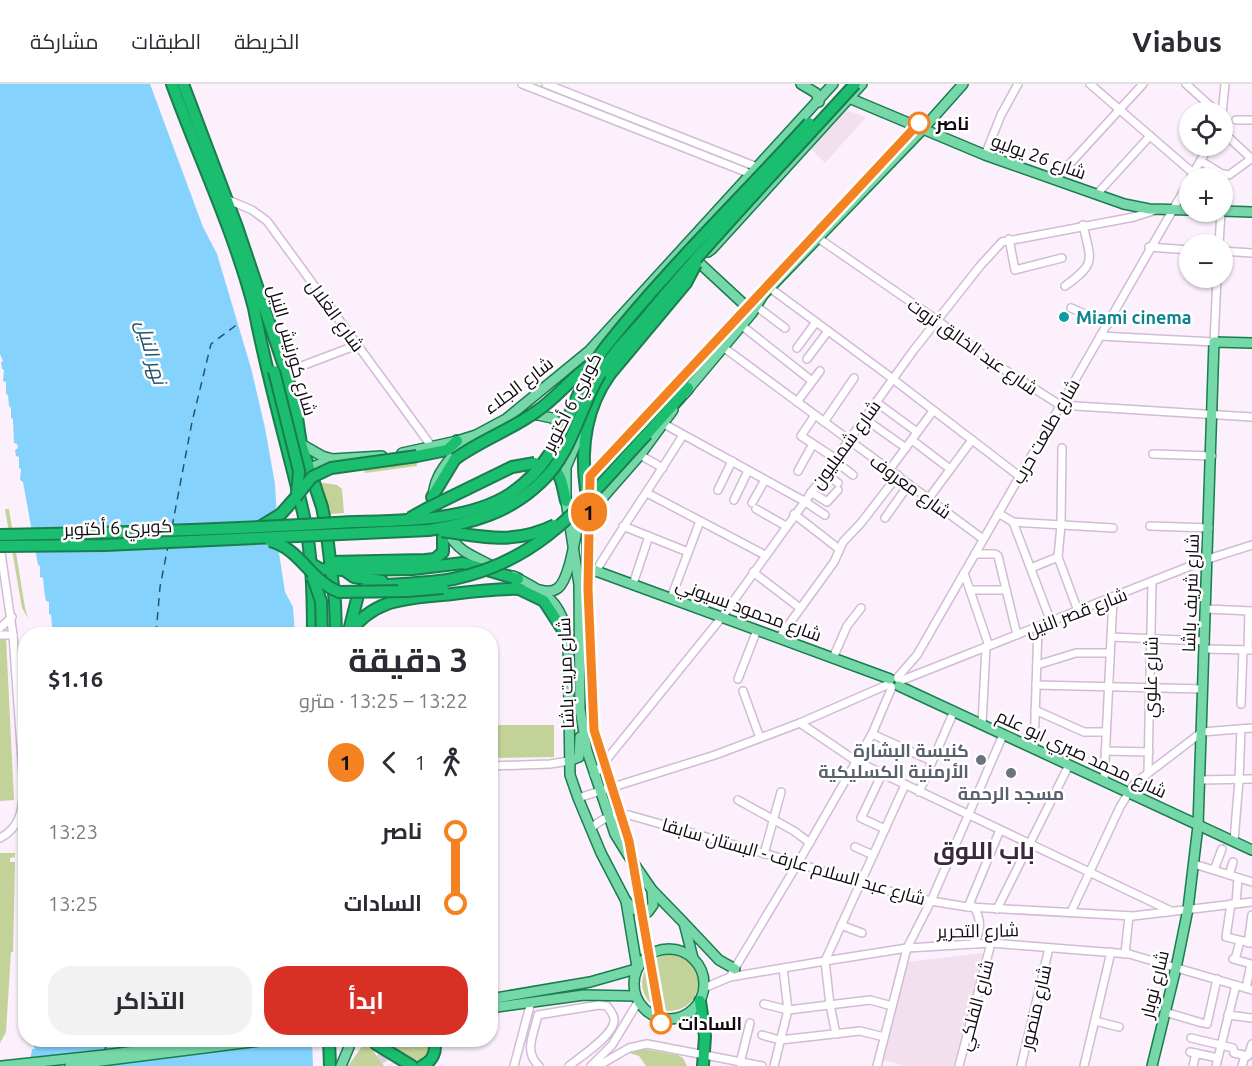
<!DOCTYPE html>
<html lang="ar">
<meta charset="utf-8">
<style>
:root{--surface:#fff;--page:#f2f2f3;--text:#2b2b33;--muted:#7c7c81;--line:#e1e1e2;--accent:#d93025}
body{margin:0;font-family:Ubuntu,Cairo,sans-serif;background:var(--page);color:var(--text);direction:rtl;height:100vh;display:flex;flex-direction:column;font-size:22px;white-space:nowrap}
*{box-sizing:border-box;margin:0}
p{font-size:20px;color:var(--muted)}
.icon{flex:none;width:33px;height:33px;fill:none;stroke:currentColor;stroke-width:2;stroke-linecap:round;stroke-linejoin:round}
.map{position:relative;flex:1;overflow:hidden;direction:ltr}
.details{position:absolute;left:18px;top:543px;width:480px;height:420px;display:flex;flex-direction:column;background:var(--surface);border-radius:24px;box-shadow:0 2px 4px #0004;direction:rtl}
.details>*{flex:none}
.badge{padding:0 12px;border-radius:20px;font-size:21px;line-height:39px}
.controls{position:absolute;left:1179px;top:18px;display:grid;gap:12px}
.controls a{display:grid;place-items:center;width:54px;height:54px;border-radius:50%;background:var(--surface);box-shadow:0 2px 4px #0004;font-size:30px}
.map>.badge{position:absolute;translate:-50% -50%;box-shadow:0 0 0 3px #fff}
.legs{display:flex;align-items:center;gap:9px;height:66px;padding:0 30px;font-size:20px}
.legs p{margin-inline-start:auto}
.overview{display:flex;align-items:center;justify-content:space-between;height:102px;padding:0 30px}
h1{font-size:33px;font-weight:700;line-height:45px}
.cta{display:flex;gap:12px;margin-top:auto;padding:12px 30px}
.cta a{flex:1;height:69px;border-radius:24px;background:var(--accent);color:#fff;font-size:24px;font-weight:700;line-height:69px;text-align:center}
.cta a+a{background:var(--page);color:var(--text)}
ul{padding:0 30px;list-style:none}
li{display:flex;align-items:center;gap:21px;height:72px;font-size:22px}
li i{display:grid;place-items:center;width:9px;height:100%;margin:0 8px;background:currentColor}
li i::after{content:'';width:15px;height:15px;margin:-8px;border:4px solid;border-radius:50%;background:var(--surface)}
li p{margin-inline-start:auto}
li:first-child i{background:linear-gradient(#0000 50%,currentColor 0)}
li:last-child i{background:linear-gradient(currentColor 50%,#0000 0)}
header{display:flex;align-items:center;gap:36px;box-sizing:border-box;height:84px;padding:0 30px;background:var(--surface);border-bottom:2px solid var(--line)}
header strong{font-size:28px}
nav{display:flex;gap:33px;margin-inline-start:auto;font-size:21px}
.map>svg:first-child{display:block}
.education{fill:#f2e0ef}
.green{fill:#c3d298}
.water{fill:#85d3fc}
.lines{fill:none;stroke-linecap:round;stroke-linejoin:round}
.ferry{stroke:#29546a;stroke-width:1.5;stroke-dasharray:8 6;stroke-linecap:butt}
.highway-tunnel{stroke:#d8cdd9;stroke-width:10;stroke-dasharray:10 5;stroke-linecap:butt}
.minor-casing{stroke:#d3bad7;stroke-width:10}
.major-casing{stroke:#187e4e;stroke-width:12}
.highway-casing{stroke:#187e4e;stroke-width:14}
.minor{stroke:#fff;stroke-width:7}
.major{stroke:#76d7a9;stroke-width:9}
.highway{stroke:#1bbd6f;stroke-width:10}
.major-bridge-casing{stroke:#187e4e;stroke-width:12;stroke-linecap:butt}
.highway-bridge-casing{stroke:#187e4e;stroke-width:14;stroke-linecap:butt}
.major-bridge{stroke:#76d7a9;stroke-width:9}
.highway-bridge{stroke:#1bbd6f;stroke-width:10}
.line-1-casing{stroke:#fff;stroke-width:14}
.line-1{stroke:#f58220;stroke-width:9}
.stop-1-dot{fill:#fff;stroke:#f58220;stroke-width:3}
.culture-dot{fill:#0f9aa8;stroke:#fff;stroke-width:2}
.worship-dot{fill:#6b7280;stroke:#fff;stroke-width:2}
.labels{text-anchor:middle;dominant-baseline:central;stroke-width:5;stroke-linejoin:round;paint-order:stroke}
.stop-label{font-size:18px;font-weight:bold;fill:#110812;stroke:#fff;text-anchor:start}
.street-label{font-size:18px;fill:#110812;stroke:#fff}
.culture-label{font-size:18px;font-weight:bold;fill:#0d838f;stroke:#fff;text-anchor:start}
.worship-label{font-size:18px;font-weight:bold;fill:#5b616d;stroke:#fff;text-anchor:end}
.water-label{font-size:20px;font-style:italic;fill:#29546a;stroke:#fff}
.district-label{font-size:24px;font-weight:bold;fill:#3b273e;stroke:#fff}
</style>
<header>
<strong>Viabus</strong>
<nav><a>الخريطة</a><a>الطبقات</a><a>مشاركة</a></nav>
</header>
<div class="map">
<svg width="1252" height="982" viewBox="0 0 1252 982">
<rect width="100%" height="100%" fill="#fbf0fc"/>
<!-- education -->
<g class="education">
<path d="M846,26l20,7 -41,46 -15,-15z"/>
<path d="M983,869l-29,113h-48l-23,-6 24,-98z"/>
</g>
<!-- green -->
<g class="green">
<path d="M416,375l1,7 -52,7 -1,-7z"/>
<path d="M318,398l19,3 5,4 2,24 -14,1z"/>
<path d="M5,425h4l16,99 3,10 -6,-10z"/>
<path d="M6,554l8,162 -14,1v-162z"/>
<path d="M490,641h64v32l-63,1z"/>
<path d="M0,769h15v4l-5,1v4h5l-2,90h-2l-5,80 -6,11z"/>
<circle cx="670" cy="899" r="28"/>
<path d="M379,956c12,0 41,4 50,0l2,3 -4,16c-17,7 -35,-8 -48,-19z"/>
<path d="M366,957l18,25h-36z"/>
<path d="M638,964l40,7 5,3 4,8h-41l-7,-10 -13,-4z"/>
</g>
<!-- water -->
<g class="water">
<path d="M0,0h150l53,143 14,27 34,114 14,60 10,56 4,69 6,39 8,15 2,27h-243l1,-7h-1l-1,-12 -2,-1v-12l-3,-1c-2,-9 -2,-14 -3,-23l-3,-1v-11l-2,-1 -15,-83 -3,-2 1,-11 -2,-1v-11l-3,-1 -1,-6 3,-2 -1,-4 -3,-1 -1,-24 -2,-1v-10l-2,-2 -1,-11 -2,-1v-12l-3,-1 1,-11 -2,-1 -1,-7 2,-1 -3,-7z"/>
<path d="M34,956h278l1,26h-284l3,-17h3l-2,-5z"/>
</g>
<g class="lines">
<!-- ferry -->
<g class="ferry">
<path d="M172,443l20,-105 19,-78 28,-21"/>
<path d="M156,550l4,-47 8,-41"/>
<path d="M104,967l5,-11"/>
</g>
<!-- highway-tunnel -->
<path class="highway-tunnel" d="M373,956l16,26"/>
<!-- minor casing -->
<g class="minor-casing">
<g id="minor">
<path d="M522,0l229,90"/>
<path d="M546,0l211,83"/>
<path d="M1090,0l103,89"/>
<path d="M1186,0l31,28"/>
<path d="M1222,30l3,-30"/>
<path d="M1236,36h16"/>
<path d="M1225,50l27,25"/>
<path d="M985,71l16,-40 17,-31"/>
<path d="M1201,77l21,13 7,1 22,-16"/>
<path d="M1191,93l18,-31"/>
<path d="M1055,96l88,-96"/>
<path d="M1222,107l2,-17"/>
<path d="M1097,110l53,-58"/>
<path d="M226,115l26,11 15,11 165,226"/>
<path d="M818,154l119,82 57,43 66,42 192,12"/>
<path d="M1009,155l6,31 47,-12"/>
<path d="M1219,160l2,-32"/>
<path d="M1149,163l41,3"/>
<path d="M1222,167l30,2"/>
<path d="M1065,202c32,-23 26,-25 18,-61"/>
<path d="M770,204l115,85 134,103"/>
<path d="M756,222l29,22"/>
<path d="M1071,224l37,16"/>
<path d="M741,241l71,56"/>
<path d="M1100,252l114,6 3,-64"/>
<path d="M723,263l260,192"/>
<path d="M797,264l19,-26"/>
<path d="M807,275l21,-28"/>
<path d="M286,288l71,-27"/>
<path d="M797,318l23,-31"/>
<path d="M876,318l41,30"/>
<path d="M815,331l-14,21 35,23"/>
<path d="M865,335l41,29"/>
<path d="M824,338l30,-44"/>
<path d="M664,340l140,77 21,14"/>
<path d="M912,356l38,29"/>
<path d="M1062,364l-1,77 -3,32 20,54"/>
<path d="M1153,370l59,2"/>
<path d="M640,371l23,13"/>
<path d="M835,377l18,14"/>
<path d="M890,385l43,-58"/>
<path d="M798,387l15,-27"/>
<path d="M825,389l13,10"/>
<path d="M718,406l14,-29"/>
<path d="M811,408l16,10 11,-12"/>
<path d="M647,409l118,62"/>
<path d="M929,414l43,-58"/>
<path d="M734,416l14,-29"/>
<path d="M752,419l13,-23"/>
<path d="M756,425l30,17"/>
<path d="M998,429l15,9 38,100"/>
<path d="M794,430l45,35"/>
<path d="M885,434l24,-34"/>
<path d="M1013,438l100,6"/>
<path d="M623,442l65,26"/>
<path d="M1150,442l59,2"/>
<path d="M0,462l13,89 11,154c-1,20 -4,39 -24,49"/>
<path d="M975,470h20l3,2 19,79"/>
<path d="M1031,484l27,-11"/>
<path d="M596,487c28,-47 59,-90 87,-136"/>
<path d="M753,488l47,36"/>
<path d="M964,489l25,73"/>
<path d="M633,500l16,-48"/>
<path d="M970,506h36"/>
<path d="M671,514l29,-77"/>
<path d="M1206,525l46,2"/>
<path d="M0,544l12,-11"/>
<path d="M0,551h13"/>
<path d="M1111,553l94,4"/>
<path d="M779,554l55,-76 9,-20 18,-19 37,-48"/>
<path d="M1205,565l47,1"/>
<path d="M1248,566l1,-39"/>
<path d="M833,574l14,-32 14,-18"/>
<path d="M1037,581l39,-12h34"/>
<path d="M897,594l20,-23 273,-475"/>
<path d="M738,595l19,-49"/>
<path d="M900,597l308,-122 44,-14"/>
<path d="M1036,601l167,4"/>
<path d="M743,607l17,47"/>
<path d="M1241,620l2,-54"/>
<path d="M1035,626l49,22h22"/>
<path d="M800,639l56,38 315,150"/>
<path d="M982,640l4,-77"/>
<path d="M872,650l60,27"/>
<path d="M1034,665l4,-122"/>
<path d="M1105,667l44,1"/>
<path d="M490,682l60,-2 19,-3"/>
<path d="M1148,687l4,-188"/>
<path d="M882,690l-21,44 24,11"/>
<path d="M594,691l128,-158 191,-266 67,-85 22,-24 132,-25 22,-7"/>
<path d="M1200,696l52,-1"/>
<path d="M1104,697l9,-183"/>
<path d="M919,708l35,-81"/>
<path d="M578,714l137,-43 85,-32 89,-39"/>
<path d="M738,716l56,31 16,12"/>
<path d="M591,745c10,-11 24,-15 38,-14l169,48 62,21 71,17 37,6 165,9 119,-14"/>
<path d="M1234,757l5,-61 2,-51"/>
<path d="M855,763l18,8"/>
<path d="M764,770l17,-62"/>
<path d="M1194,780l58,18"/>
<path d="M1214,786l8,-21"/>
<path d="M1229,791l4,-13"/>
<path d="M1236,819l2,-25"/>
<path d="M1231,820l-5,33 26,6"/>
<path d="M968,823l32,-77"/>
<path d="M997,825l72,-144"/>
<path d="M1071,828l49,-105 14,-23 68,-52 50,-4"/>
<path d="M841,841l21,8"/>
<path d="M1248,859l4,-28"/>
<path d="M973,860c8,-12 9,-24 1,-37"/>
<path d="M1125,870l4,-38"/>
<path d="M1236,872l4,-15"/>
<path d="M1233,875l18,5 -5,24"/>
<path d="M732,889l66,-110 74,-129 20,-47"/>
<path d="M704,904l26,-11 95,-16 82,-13 84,-5 138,11 123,36"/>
<path d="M764,920l24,6 82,-10 22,6"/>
<path d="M1165,928l37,11"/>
<path d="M1228,931l24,3"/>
<path d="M1095,937l24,6"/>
<path d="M1207,940l10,-45"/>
<path d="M836,950l-6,-29 -5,-44 80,-176"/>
<path d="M762,951l18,5 80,-9 24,6"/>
<path d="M1191,954l42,10 1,5 14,3 4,-12"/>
<path d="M1190,968l28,6"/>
<path d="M740,979l10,-40"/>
<path d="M514,982l17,-64"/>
<path d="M539,982c-16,-15 -5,-32 -1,-51l61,-10 8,1c3,4 7,9 7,13 2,15 -34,38 -45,47"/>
<path d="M591,982l21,-21 26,-43"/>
<path d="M598,982l31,-18 18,-4 115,22"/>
<path d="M774,982l14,-56 -5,-42"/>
<path d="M877,982l30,-118 24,-47 72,-166"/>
<path d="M959,982l32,-123"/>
<path d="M1021,982l28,-118"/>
<path d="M1084,982l27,-114"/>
<path d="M1193,982l3,-13"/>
<path d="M1216,982l20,-81"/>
<path d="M1242,982l3,-10"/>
</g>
</g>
<!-- major casing -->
<g class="major-casing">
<g id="major">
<path d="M801,0l15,9 3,9"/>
<path d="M849,14l136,57 139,49 25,5 41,1"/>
<path d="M1222,127l30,1"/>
<path d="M699,168h9l4,-3 150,-165"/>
<path d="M693,173l55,51"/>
<path d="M684,310l68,-81 11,-18 160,-166 40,-45"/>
<path d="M673,326l-33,45 -35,40 -16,24 -2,11v34l9,7 294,108"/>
<path d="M528,331h10l14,3 4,3 6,9 4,27v44l13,83 1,125 7,42 28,83 13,21 24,35 32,33 9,35"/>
<path d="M471,354c-27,25 -52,51 -28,88 6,10 12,19 21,25 11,7 23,12 34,18"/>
<path d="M301,360l21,12 10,3"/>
<path d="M402,369l55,-12 19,-6 30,-16 83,-68 244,-267"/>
<path d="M567,381l18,-43"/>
<path d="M295,397l20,-15 17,-7 50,-3"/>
<path d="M513,492c32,17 48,24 55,62l2,137 8,23 23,55 25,48 11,66"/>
<path d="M540,506c7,2 13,2 18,-2 15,-12 20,-78 28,-98 1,-4 4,-8 6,-12l149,-162"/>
<path d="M899,602l353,164"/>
<path d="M569,677l10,-4 1,-20"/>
<path d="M626,817c6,7 12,13 22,11l5,-7 -1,-15"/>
<path d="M686,841l33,35 16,9"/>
<circle cx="669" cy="900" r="35"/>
<path d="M490,915l100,-17 46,-13"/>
<path d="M490,924l94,-13 51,1"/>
<path d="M70,981l198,-25"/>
<path d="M2,982l102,-11 117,-15"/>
<path d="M1152,982l24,-98 12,-59 10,-83 16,-484 38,1"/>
</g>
</g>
<!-- highway casing -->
<g class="highway-casing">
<g id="highway">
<path d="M172,0c27,74 62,147 82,224 13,69 33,136 49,204 9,39 10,82 10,122"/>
<path d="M183,0l54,143 49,145 10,39 5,33 21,63 4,20 9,75 1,32"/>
<path d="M647,350l41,-46"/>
<path d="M417,372l30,-6 10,-9"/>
<path d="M546,381c17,6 16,21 20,36"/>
<path d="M586,406c-6,-42 -1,-81 24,-116"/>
<path d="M432,413l23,-38"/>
<path d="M258,444l23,-14 15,-17"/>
<path d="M330,478l95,-2 10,-1 8,-7v-26"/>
<path d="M310,479l10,6 24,1 69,-1 50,-6 55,16"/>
<path d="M344,486l10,7 28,4"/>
<path d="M515,503l29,14 24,37"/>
<path d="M349,547l10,-40 11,-5 33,-2"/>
<path d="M348,550c28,-38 61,-35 104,-40 23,-3 45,-6 69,-5"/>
<path d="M700,917l5,35 -2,30"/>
<path d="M329,956l1,26"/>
<path d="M376,960l36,22"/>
<path d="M422,982c11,-5 15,-15 12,-26"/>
</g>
</g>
<!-- minor -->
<use href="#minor" class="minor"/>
<!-- major -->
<use href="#major" class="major"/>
<!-- highway -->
<use href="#highway" class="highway"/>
<!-- major-bridge casing -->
<g class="major-bridge-casing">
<path id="major-bridge" d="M341,982l8,-19v-7"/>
</g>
<!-- highway-bridge casing -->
<g class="highway-bridge-casing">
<g id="highway-bridge">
<path d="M274,287l25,100 -2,23"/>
<path d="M610,290l76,-91 10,-19"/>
<path d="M455,375c26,-19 56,-29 82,-48 21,-14 36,-36 58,-49"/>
<path d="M296,413l16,-20 19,-9 86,-12"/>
<path d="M410,434l16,-9 86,-42 23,-4"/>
<path d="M442,447c43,6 72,14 113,-6"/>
<path d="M0,451c112,-2 223,-5 335,-12 54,-3 129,1 175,-29 59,-39 57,-99 97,-149 62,-78 135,-148 202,-222"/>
<path d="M270,457c31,8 39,39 69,51l69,-1 35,-3"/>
<path d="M0,462l105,-1 324,-15c42,-7 80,-17 111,-47 36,-33 40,-83 68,-121 13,-19 30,-34 44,-52 65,-78 135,-151 203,-226"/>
<path d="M313,494l8,23 1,33"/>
<path d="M403,500c17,-1 34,-2 50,-5 92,-19 134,-81 194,-145"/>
</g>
</g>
<!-- major-bridge -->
<use href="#major-bridge" class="major-bridge"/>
<!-- highway-bridge -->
<use href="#highway-bridge" class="highway-bridge"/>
</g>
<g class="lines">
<!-- line-1 casing -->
<g class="line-1-casing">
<path id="line-1" d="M661,939l-32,-182 -35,-111 -6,-141 2,-113 329,-353"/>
</g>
<!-- line-1 -->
<use href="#line-1" class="line-1"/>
</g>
<!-- markers -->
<g class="stop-1-dot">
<circle cx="919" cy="39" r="10"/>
<circle cx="661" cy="939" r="10"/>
</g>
<circle class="culture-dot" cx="1064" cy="233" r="6"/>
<g class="worship-dot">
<circle cx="981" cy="676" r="6"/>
<circle cx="1011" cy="689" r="6"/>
</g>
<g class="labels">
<!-- stop labels -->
<g class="stop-label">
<text x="936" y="39">ناصر</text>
<text x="678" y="939">السادات</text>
</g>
<!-- street labels -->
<g class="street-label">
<text transform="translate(1039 72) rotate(20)">شارع 26 يوليو</text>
<text transform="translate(336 231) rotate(54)">شارع الغلال</text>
<text transform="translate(973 262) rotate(35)">شارع عبد الخالق ثروت</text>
<text transform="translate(293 266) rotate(74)">شارع كورنيش النيل</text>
<text transform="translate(518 301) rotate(-37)">شارع الجلاء</text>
<text transform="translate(571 318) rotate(-63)">كوبري 6 أكتوبر</text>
<text transform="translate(1045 347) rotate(-60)">شارع طلعت حرب</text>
<text transform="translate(845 360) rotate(-54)">شارع شمبليون</text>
<text transform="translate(911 402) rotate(36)">شارع معروف</text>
<text transform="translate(118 443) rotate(-2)">كوبري 6 أكتوبر</text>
<text transform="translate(1190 509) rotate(-88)">شارع شريف باشا</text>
<text transform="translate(749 525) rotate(20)">شارع محمود بسيوني</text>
<text transform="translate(1076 528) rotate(-21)">شارع قصر النيل</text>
<text transform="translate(565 589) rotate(-92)">شارع مريت باشا</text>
<text transform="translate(1150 593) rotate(-89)">شارع علوي</text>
<text transform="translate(1082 669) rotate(25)">شارع محمد صبري ابو علم</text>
<text transform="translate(794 777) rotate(16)">شارع عبد السلام عارف - البستان سابقا</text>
<text transform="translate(978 846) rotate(-1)">شارع التحرير</text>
<text transform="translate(1154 900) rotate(-76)">شارع نوبار</text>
<text transform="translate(975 921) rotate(-75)">شارع الفلكي</text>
<text transform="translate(1035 923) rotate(-77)">شارع منصور</text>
</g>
<!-- culture labels -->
<g class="culture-label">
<text x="1076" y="233">Miami cinema</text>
</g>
<!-- worship labels -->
<g class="worship-label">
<text x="969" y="666">كنيسة البشارة<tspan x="969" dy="21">الأرمنية الكسليكية</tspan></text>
<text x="1011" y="709" text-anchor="middle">مسجد الرحمة</text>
</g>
<!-- water labels -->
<g class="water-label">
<text transform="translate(152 268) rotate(74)">نهر النيل</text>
</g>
<!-- district labels -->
<g class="district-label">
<text x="984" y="766">باب اللوق</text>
</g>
</g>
</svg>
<div class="controls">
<a><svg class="icon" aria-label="locate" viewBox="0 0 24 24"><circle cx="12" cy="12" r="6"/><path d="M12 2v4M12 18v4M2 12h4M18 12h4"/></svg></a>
<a>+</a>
<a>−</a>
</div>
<b class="badge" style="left:589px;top:428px;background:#f58220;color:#111">1</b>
<section class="details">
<div class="overview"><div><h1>3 دقيقة</h1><p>13:22 – 13:25 · مترو</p></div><b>$1.16</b></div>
<div class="legs"><svg class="icon" aria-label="walk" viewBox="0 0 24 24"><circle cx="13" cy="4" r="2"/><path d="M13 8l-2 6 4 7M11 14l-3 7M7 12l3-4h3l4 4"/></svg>1<svg class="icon" aria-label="back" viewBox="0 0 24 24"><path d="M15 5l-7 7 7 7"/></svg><b class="badge" style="background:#f58220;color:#111">1</b></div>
<ul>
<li><i style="color:#f58220"></i><b>ناصر</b><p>13:23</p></li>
<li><i style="color:#f58220"></i><b>السادات</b><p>13:25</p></li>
</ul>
<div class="cta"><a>ابدأ</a><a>التذاكر</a></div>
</section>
</div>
